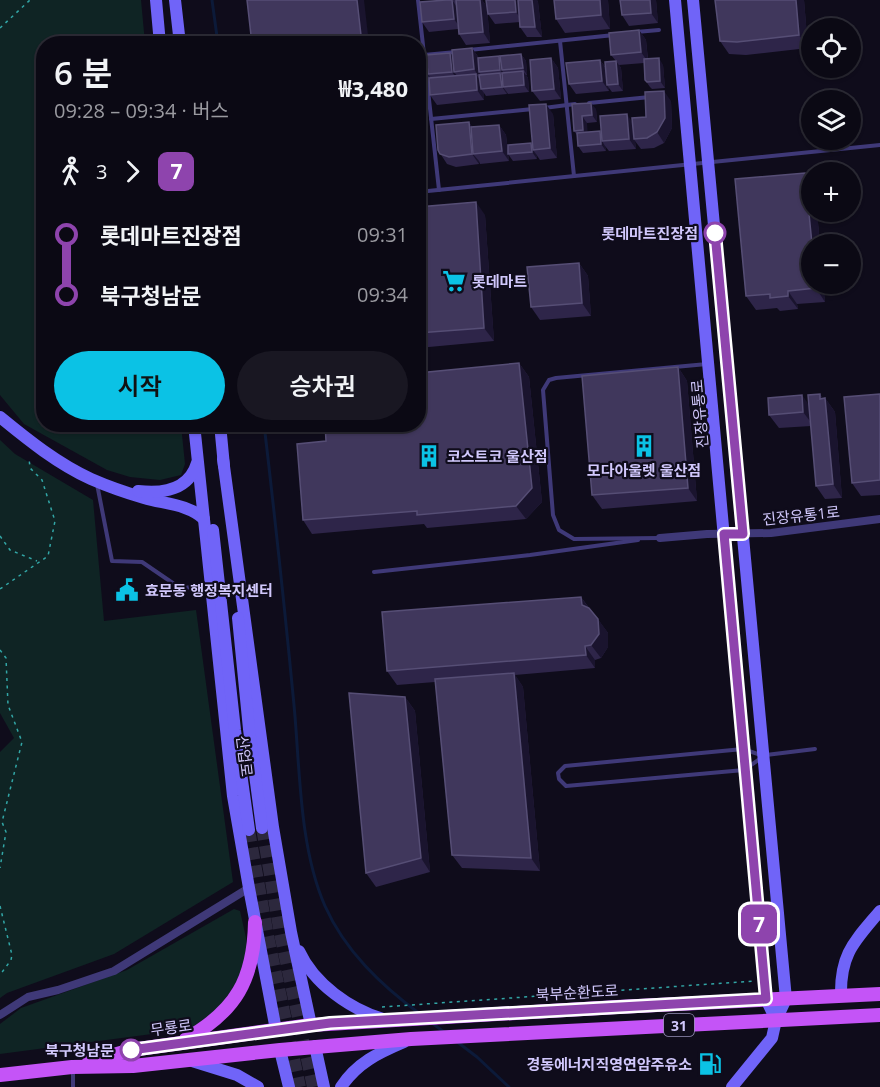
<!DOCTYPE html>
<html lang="ko">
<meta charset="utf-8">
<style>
:root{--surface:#0b0914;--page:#191722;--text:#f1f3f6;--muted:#9a9aa0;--line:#2b2a34;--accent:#0bc2e5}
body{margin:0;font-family:"Open Sans","Noto Sans KR",sans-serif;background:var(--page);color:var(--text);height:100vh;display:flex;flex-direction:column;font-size:22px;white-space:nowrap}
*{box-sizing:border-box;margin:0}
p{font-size:20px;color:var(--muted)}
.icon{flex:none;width:33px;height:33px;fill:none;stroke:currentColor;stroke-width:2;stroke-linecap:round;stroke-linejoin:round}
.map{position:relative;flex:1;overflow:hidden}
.sheet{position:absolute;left:36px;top:36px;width:390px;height:396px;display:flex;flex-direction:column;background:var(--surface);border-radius:24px;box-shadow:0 2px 4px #0004,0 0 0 2px var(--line)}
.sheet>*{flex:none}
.badge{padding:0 12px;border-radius:9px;font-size:21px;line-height:39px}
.fabs{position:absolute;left:801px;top:18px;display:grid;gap:12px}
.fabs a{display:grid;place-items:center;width:60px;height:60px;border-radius:50%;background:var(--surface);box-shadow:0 2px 4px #0004,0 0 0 2px var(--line);font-size:30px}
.map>.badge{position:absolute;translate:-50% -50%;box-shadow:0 0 0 3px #fff}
.legs{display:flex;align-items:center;gap:9px;height:66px;padding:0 18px;font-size:20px}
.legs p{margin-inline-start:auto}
.overview{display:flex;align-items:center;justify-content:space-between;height:102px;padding:0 18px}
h1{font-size:33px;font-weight:600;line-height:45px}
.button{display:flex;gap:12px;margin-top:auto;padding:12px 18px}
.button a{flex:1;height:69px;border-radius:36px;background:var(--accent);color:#111;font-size:24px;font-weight:600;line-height:69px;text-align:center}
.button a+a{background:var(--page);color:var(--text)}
ul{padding:0 18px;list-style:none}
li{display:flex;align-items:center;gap:21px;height:60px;font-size:22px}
li i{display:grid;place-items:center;width:9px;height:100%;margin:0 8px;background:currentColor}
li i::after{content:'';width:15px;height:15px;margin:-8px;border:4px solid;border-radius:50%;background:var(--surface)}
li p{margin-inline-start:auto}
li:first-child i{background:linear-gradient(#0000 50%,currentColor 0)}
li:last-child i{background:linear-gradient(currentColor 50%,#0000 0)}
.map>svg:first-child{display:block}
.green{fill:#0f2424}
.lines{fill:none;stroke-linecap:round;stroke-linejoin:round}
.stream{stroke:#0c1a39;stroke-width:3}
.secondary-tunnel{stroke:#2c283d;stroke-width:12;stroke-dasharray:12 6;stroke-linecap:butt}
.path{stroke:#32a6a6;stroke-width:1.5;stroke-dasharray:3 4.5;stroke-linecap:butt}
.lane{stroke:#3f3978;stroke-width:4}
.street{stroke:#3f3978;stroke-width:8}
.secondary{stroke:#7064f8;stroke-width:12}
.primary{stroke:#c454f7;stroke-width:14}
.wall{fill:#2e2549}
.shaded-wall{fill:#1a142e}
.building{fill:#40375c;stroke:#564e75;stroke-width:1.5}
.line-1-casing{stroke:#fff;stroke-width:14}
.line-1{stroke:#8e44ad;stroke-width:9}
.stop-1-dot{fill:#fff;stroke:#8e44ad;stroke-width:3}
.labels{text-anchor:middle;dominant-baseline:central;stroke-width:4.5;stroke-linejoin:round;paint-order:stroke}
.shield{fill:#0f0c1b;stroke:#9790b8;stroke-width:1.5}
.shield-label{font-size:14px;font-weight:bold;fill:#d1c8fc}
.stop-label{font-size:15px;font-weight:bold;fill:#d1c8fc;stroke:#0f0c1b;text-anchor:end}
.poi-label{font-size:15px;font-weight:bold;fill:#d1c8fc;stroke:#0f0c1b;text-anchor:start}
.street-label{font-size:15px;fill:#d1c8fc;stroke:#0f0c1b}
</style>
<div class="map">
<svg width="880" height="1087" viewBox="0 0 880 1087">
<rect width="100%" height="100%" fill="#0f0c1b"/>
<!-- green -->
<g class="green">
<path d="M0,0h141l4,43 -101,1v380l137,1 4,39 -4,11 -21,5 -30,-3 -23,-7 -83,-46 -24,-29z"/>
<path d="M0,440l15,14 78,46 11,121 92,-11 37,272 -119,72 -107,39 -7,5v-246l14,-14 -14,-25z"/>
<path d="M234,909l6,2 6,27 1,18 -3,15 -25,37 -29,21 -190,25v-30l21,-16 106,-38z"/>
</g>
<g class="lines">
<!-- stream -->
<g class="stream">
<path d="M212,0l6,44"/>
<path d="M264,424c11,94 21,187 30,281 6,63 5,142 31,201 20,45 56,79 95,108"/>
<path d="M432,1023l12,9"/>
<path d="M456,1041l21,16 32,30"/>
</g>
<!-- secondary-tunnel -->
<g class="secondary-tunnel">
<path d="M262,828l18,106 33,153"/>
<path d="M249,830l19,106 32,151"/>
</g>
<!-- path -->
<g class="path">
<path d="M0,28l30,-28"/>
<path d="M0,536l10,14 27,11"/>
<path d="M0,589l48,-33 7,-35 -13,-41 -12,-12 -1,-10"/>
<path d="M0,650l6,8 2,47 14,37 -20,80 4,10 -6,36"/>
<path d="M0,906l12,49 -1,5 -11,15"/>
<path d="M382,1007l372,-26"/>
</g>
<!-- lane -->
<g class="lane">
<path d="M418,0l21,190"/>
<path d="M636,32l23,-2"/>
<path d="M560,41l14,135"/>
<path d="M469,50l145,-15"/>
<path d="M424,55l32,-3"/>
<path d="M589,103l61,-6"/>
<path d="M544,108l31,-4"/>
<path d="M431,119l102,-10"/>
<path d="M418,192l462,-47"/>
<path d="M97,484l15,77 30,1 38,26 30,-2"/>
<path d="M659,538l-85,1 -15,-9 -6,-15 -10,-125 6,-10 7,-2 151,-14"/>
<path d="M374,572l156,-17 108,-15"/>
<path d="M743,749l21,7 -20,14 -178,16 -7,-7 -1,-6 7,-7z"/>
<path d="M766,755l49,-6"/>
<path d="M73,1070v17"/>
</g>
<!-- street -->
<g class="street">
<path d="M660,538l47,-4 64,-1 109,-14"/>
<path d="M0,1015l28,-18 30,-7 56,-19 135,-83"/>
</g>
<!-- secondary -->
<g class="secondary">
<path d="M156,0l4,44"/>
<path d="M175,0l5,44"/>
<path d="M675,0l91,999 10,21"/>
<path d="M693,0l93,999 -10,21 -4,18 -40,49"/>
<path d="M0,417c28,23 58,47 91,62 16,7 36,14 53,19 20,6 44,6 60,21"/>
<path d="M194,424l39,372 16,92 27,142"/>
<path d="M220,424l4,42"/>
<path d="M223,459l50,368 18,105 20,93"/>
<path d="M138,491c25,3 51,-1 59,-28"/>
<path d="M213,530l22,200 14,100"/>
<path d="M238,618l11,111 13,99"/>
<path d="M299,951c15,33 51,58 84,68"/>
<path d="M841,996c-1,-42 13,-54 39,-85"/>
<path d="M315,1046l9,41"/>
<path d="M280,1050l9,37"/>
<path d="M192,1061l45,14 21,12"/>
<path d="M341,1087c16,-24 37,-34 63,-45"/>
</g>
<!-- primary -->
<g class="primary">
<path d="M186,1039c50,-28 68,-60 69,-117"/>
<path d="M89,1062l42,-12 180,-25 306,-18 263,-13"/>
<path d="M0,1075l72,-8 61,-1 147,-16 131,-11 469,-24"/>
</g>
</g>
<!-- wall -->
<g class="wall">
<path d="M443,0h39l5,7 3,36 -24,2 -7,-11 -1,-5 -29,3 -7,-10z"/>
<path d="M486,0h51l1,2 4,35h-15l-7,-10v-5l-25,2 -7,-10z"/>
<path d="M608,0l2,29 -45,4 -9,-14z"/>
<path d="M620,0h36l2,23 -29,3 -7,-11z"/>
<path d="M804,0l4,48 -62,7 -17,-1 -9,-13z"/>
<path d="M639,30l7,10 2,19 15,6 2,23 -13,1 -2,-2 -5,-7 -1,-17 -25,2 2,3 2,23 -11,1 -3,-4v3l-33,3 -7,-10 31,-24 6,8 10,-7 -5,-6z"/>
<path d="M472,48l7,10 20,-2 2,3 20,-5 5,7 1,14h-1l2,3 1,14 -21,2 -2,-3 1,3 -21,2 -2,-3v7l-47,5 -7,-10v-17l-2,-4 22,-21 2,3z"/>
<path d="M551,58l7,10 3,31 -21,2 -8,-10z"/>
<path d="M671,101l1,27 -8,15 -10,5 -13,1 -6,-8 1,8 -27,2 -4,-5 1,5 -23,2 -5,-7 -1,-11 -3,-4 -2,-27 24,5 1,13 -10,1v9l13,-1 1,2 45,-16z"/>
<path d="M553,114l4,44 -17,2 -4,-6 1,5 -24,2 -5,-7 25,-9z"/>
<path d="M469,122l3,5 27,-2 7,10 3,26 -29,3 -1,-3v3l-23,3 -9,-3 -9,-14z"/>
<path d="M418,207l67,8 9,126 -76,7z"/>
<path d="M812,212h5l3,32h-8v40h11l2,18 -28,2 1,5 -18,2 -3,-3 -21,2 -10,-14z"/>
<path d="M579,263l9,13 3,40 -51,4 -9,-13z"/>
<path d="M519,363l10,14 13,125 -16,17 -99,9 -3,-4 -112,10 -9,-14 23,-79z"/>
<path d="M678,367l9,14 10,120 -95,8 -10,-14z"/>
<path d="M820,394l3,5 2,-1 10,14 7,86 -17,1 -9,-13 -5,-60 -32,2 -10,-13 40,-10z"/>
<path d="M880,394v101l-19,1 -9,-13z"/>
<path d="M581,597l27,36v14l-7,11 -6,2v8l-80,7 8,12 17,184 -78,-3 -10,-13 -17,-173 -38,3 -10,-14z"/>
<path d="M405,697l10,14 15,161 -54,15 -10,-14z"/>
</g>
<!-- shaded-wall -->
<g class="shaded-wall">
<path d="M357,0h7l5,44h-7z"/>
<path d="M452,0l7,10 2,19 -7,-10z"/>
<path d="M480,0h2l5,7 3,36 -7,-11z"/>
<path d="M515,0h5l3,22 -7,-10z"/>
<path d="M532,0h5l1,2 4,35 -7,-10z"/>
<path d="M600,0h8l2,29 -9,-14z"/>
<path d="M650,0h6l2,23 -7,-10z"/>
<path d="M796,0h8l4,48 -9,-13z"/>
<path d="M639,30l7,10 2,22 -7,-10z"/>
<path d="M472,48l7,10v14l2,3v5l-7,-11z"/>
<path d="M450,53l7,10 -3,9 5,6v4l-7,-10z"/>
<path d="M521,54l5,7 1,14 -4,-7z"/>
<path d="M499,56l4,7 -1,7 2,4 1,3 -5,-7z"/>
<path d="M551,58l7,10 3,31 -7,-10z"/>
<path d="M659,58l4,7 2,23 -5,-7z"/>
<path d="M600,60l7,10v15l2,3v3l-7,-10z"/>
<path d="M616,61l5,7 2,23 -5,-7z"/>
<path d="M523,71l5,7 1,14 -5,-7z"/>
<path d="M500,73l5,7 -2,7 3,4 1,3 -5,-7z"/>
<path d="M476,74l7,10 -2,5 3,4v7l-7,-10z"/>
<path d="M664,91l7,10 1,27 -8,15 -7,-11z"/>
<path d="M591,103l5,6 1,13 -5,-7z"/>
<path d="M546,104l7,10 4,44 -7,-10z"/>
<path d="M627,114l7,11v14l1,2 1,8 -7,-10z"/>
<path d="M582,116l5,7 1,14 -5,-7z"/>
<path d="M469,122l7,10 -3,22 6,7v3l-7,-10z"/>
<path d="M499,125l7,10 3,26 -7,-10z"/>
<path d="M600,131l5,7 -3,3 3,5 1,5 -5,-7z"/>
<path d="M531,143l5,6 -3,1 3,4 1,5 -5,-7z"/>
<path d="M805,173l7,9v30h5l3,32h-8z"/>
<path d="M476,202l9,13 9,126 -10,-13z"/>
<path d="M579,263l9,13 3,40 -9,-13z"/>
<path d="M815,284h8l2,18 -9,-14z"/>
<path d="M788,291l9,13 1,5 -10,-13z"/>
<path d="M519,363l10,14 13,125 -16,17 -10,-13z"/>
<path d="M678,367l9,14 10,120 -9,-13z"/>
<path d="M820,394l6,9 -1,-5 10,14 7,86 -9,-14z"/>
<path d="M802,395l10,14 1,16 -10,-13z"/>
<path d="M581,597l9,13 -8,-5z"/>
<path d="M598,619l10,14v14l-7,11 -10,-13z"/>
<path d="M585,646l10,14v8l-9,-13z"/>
<path d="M514,673l9,14 17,184 -9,-13z"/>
<path d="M405,697l10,14 15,161 -9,-14z"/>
</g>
<!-- building -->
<g class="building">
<path d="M247,0h110l5,44h-110z"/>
<path d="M446,0h6l2,19 -32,3 -2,-20z"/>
<path d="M456,0h24l3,32 -24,2z"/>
<path d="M486,0h29l1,12 -28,2z"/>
<path d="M518,0h14l3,27h-15z"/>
<path d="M554,0h46l1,15 -45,4z"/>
<path d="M620,0h30l1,13 -29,2z"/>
<path d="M715,0h81l3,35 -62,7 -17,-1z"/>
<path d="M639,30l2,22 -30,3 -2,-22z"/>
<path d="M472,48l2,21 -20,3 -2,-22z"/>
<path d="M450,53l2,19 -24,2 -2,-19z"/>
<path d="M521,54l2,14 -21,2 -2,-14z"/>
<path d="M499,56l1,14 -21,2 -1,-14z"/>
<path d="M551,58l3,31 -22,2 -2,-31z"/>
<path d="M659,58l1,23 -13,1 -2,-2 -1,-21z"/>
<path d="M600,60l2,21 -33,3 -3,-21z"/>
<path d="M616,61l2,23 -11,1 -2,-23z"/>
<path d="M523,71l1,14 -21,2 -1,-14z"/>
<path d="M500,73l2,14 -21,2 -2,-14z"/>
<path d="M476,74l1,16 -47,5 -1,-17z"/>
<path d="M664,91l1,27 -8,14 -10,6 -13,1 -2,-21 14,-1 -1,-25z"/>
<path d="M591,103l1,12 -10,1 1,14 -9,1 -2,-27z"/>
<path d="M546,104l4,44 -17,2 -4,-45z"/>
<path d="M627,114l2,25 -27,2 -2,-25z"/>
<path d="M469,122l3,32 -23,3 -9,-3 -2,-4 -2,-25z"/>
<path d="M499,125l3,26 -29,3 -2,-27z"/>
<path d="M600,131l1,13 -23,2 -1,-13z"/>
<path d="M531,143l1,9 -24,2v-9z"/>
<path d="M805,173l7,71v40h3l1,4 -28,3v5l-18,2v-4l-24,2 -11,-117z"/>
<path d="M476,202l8,126 -66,5v-126z"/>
<path d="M579,263l3,40 -51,4 -4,-40z"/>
<path d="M519,363l13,125 -16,18 -99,9v-4l-114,9 -6,-76 29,-3 -1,-17h93v-51z"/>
<path d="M678,367l10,121 -96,7 -10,-119z"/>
<path d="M820,394v5l5,-1 8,86 -17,2 -8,-91z"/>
<path d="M880,394v86l-28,3 -8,-86z"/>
<path d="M802,395l1,17 -34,3 -1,-17z"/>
<path d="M581,597l1,8 7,3 9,11 1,15 -8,11 -6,1 1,9 -199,16 -5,-59z"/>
<path d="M514,673l17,185 -79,-3 -17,-176z"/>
<path d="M349,693l56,4 16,161 -55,15z"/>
</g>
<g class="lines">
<!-- line-1 casing -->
<g class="line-1-casing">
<path id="line-1" d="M131,1050l199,-27 436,-24 -42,-465h19l-28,-301"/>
</g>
<!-- line-1 -->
<use href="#line-1" class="line-1"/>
</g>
<!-- icons -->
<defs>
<g id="supermarket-bare" transform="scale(1.8)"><path d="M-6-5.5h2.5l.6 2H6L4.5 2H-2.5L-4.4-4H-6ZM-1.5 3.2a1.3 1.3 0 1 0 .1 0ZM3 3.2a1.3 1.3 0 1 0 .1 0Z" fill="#0bc2e5" stroke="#0f0c1b" stroke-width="2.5" paint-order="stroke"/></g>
<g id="building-bare" transform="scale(1.8)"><path d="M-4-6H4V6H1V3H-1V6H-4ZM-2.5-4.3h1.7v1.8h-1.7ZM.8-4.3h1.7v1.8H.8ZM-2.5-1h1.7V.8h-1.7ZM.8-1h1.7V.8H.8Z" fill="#0bc2e5" stroke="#0f0c1b" stroke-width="2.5" paint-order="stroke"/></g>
<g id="civic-bare" transform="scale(1.8)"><path d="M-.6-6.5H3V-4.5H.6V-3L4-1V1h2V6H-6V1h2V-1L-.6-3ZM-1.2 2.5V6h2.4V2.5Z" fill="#0bc2e5" stroke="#0f0c1b" stroke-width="2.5" paint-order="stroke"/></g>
<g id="fuel-bare" transform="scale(1.8)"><path d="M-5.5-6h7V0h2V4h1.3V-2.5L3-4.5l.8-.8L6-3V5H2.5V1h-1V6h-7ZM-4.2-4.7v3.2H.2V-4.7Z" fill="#0bc2e5" stroke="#0f0c1b" stroke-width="2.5" paint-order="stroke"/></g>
</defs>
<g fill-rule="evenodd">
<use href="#supermarket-bare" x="454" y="281"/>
<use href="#building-bare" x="644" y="446"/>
<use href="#building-bare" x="429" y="456"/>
<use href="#civic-bare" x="127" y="590"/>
<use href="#fuel-bare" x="710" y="1064"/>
</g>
<!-- markers -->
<g class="stop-1-dot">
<circle cx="715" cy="233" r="10"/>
<circle cx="131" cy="1050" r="10"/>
</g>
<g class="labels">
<!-- shield labels -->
<rect class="shield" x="664" y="1014" width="30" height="22" rx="4.5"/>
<g class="shield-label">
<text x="679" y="1025">31</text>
</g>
<!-- stop labels -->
<g class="stop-label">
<text x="698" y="233">롯데마트진장점</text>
<text x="114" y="1050">북구청남문</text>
</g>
<!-- poi labels -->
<g class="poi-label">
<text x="472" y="281">롯데마트</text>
<text x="447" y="456">코스트코 울산점</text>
<text x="644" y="470" text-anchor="middle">모다아울렛 울산점</text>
<text x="145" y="590">효문동 행정복지센터</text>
<text x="692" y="1064" text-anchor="end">경동에너지직영연암주유소</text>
</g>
<!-- street labels -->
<g class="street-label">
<text transform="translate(699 414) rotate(-95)">진장유통로</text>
<text transform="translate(801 515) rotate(-6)">진장유통1로</text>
<text transform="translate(245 756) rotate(83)">산업로</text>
<text transform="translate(577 992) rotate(-3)">북부순환도로</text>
<text transform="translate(171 1027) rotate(-8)">무룡로</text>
</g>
</g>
</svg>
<div class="fabs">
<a><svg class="icon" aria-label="locate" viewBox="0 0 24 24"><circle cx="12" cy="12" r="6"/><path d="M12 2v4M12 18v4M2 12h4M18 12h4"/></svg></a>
<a><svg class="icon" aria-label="layers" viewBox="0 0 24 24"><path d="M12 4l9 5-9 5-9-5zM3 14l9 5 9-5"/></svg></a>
<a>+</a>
<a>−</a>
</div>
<b class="badge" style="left:759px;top:924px;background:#8e44ad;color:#fff">7</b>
<section class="sheet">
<div class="overview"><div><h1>6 분</h1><p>09:28 – 09:34 · 버스</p></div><b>₩3,480</b></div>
<div class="legs"><svg class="icon" aria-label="walk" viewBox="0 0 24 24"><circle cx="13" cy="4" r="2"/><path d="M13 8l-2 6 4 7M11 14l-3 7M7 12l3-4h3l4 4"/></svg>3<svg class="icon" aria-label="forward" viewBox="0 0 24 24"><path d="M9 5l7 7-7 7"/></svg><b class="badge" style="background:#8e44ad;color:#fff">7</b></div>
<ul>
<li><i style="color:#8e44ad"></i><b>롯데마트진장점</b><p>09:31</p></li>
<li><i style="color:#8e44ad"></i><b>북구청남문</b><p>09:34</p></li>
</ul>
<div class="button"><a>시작</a><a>승차권</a></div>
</section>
</div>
